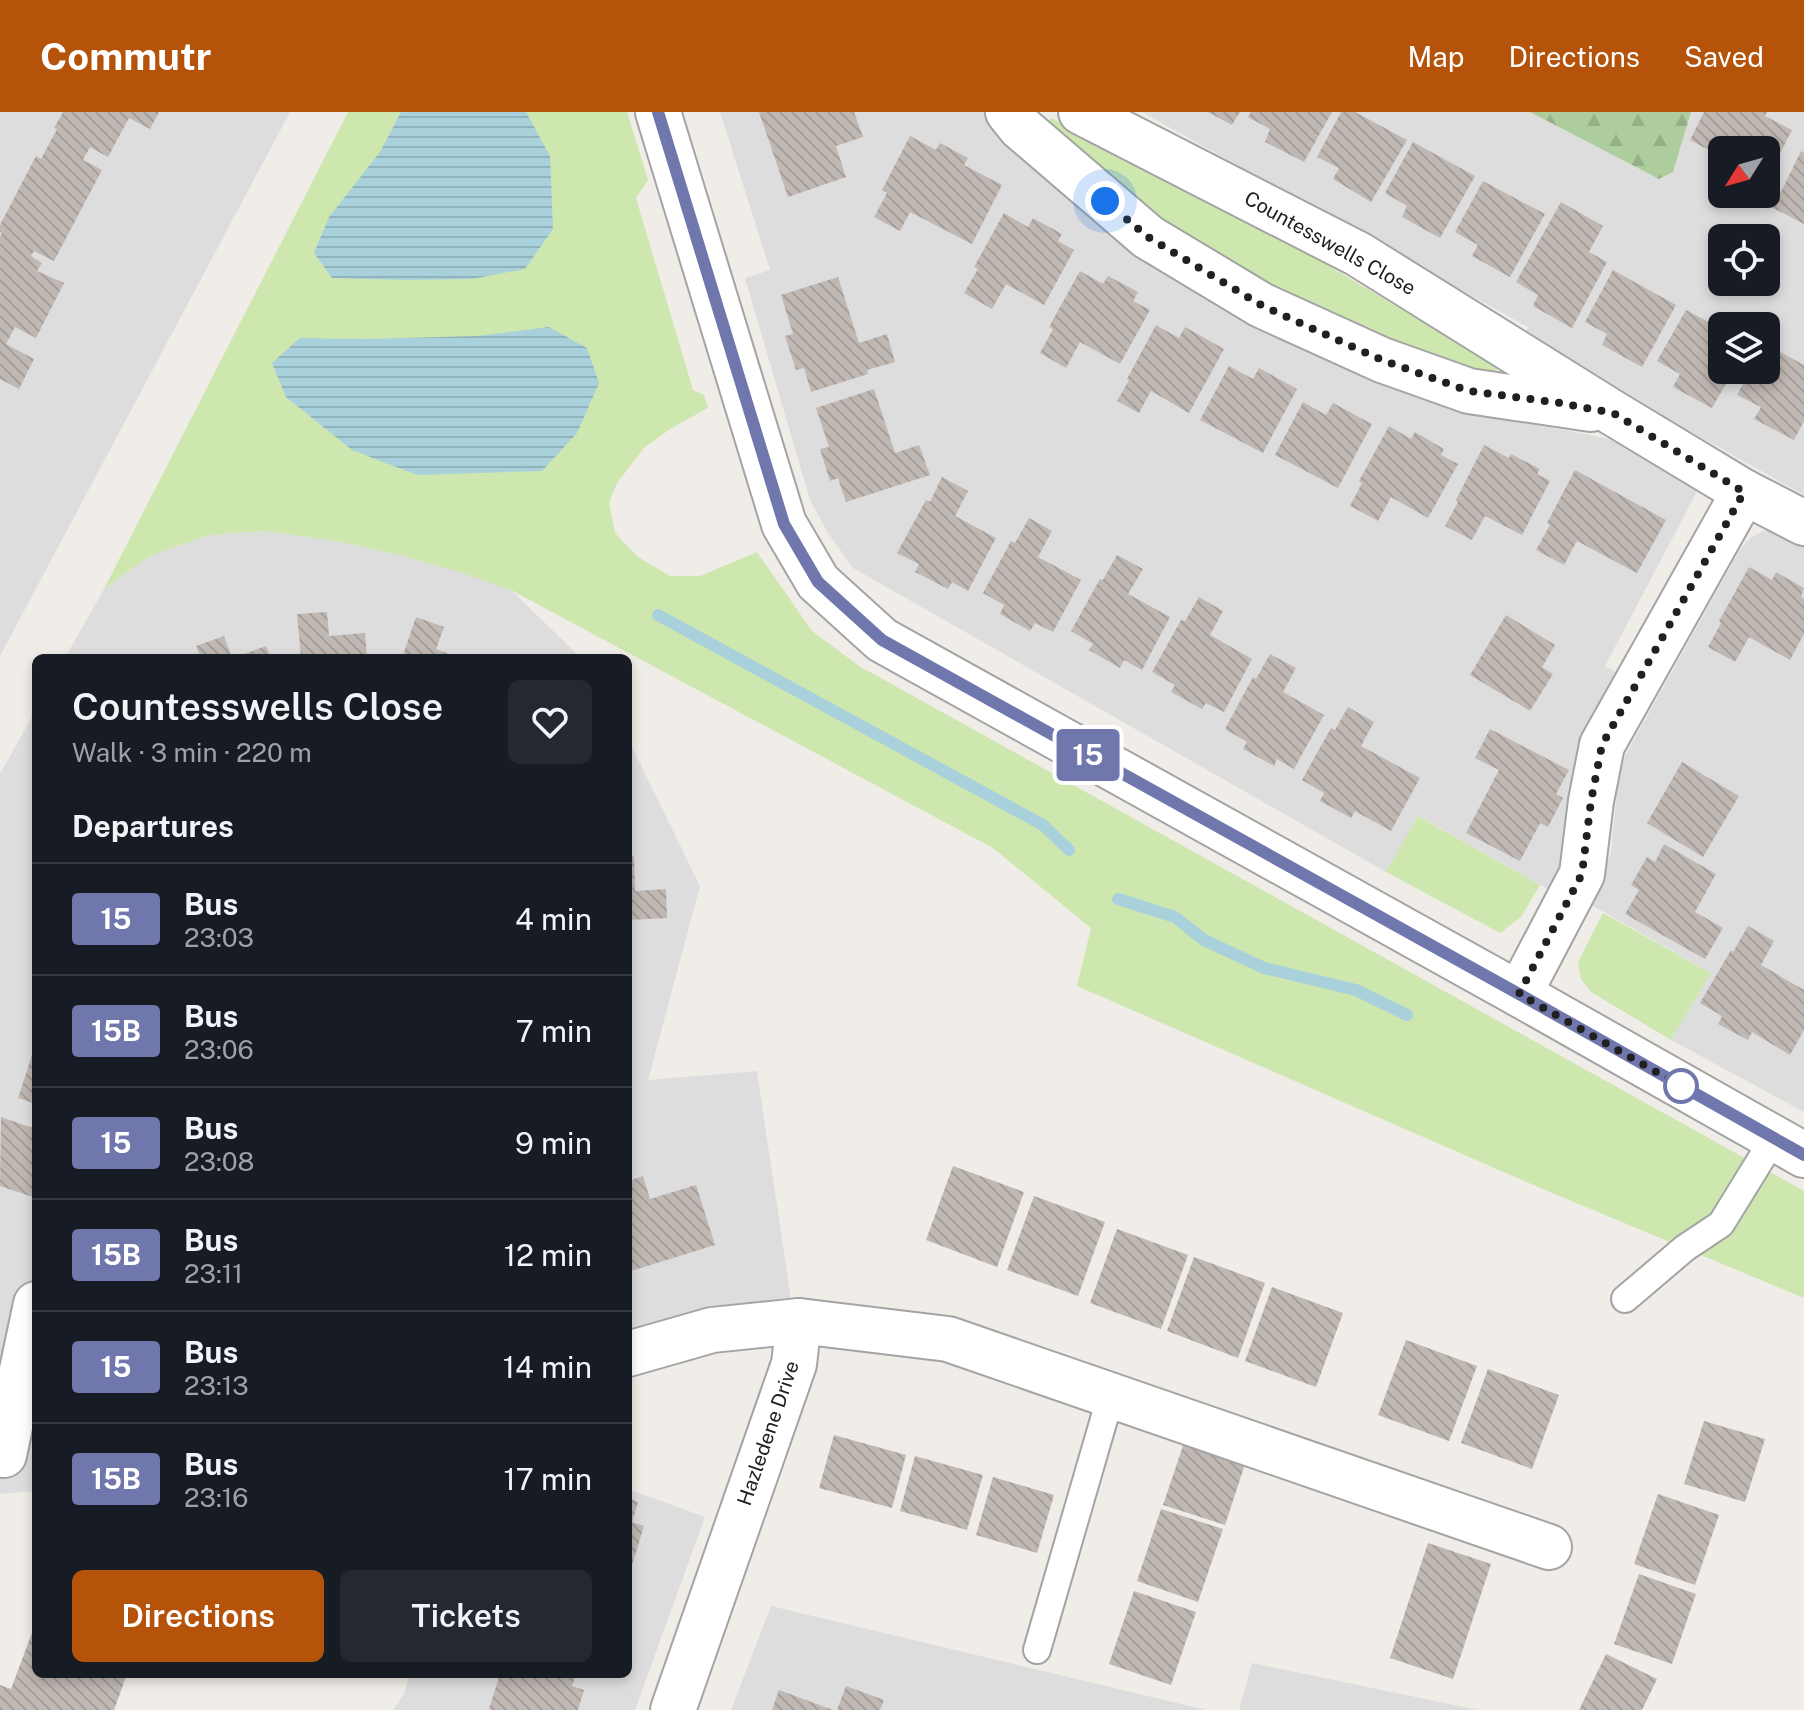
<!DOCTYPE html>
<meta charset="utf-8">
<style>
:root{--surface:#171b24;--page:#242831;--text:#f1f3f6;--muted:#9ea1a6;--line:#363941;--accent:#b45309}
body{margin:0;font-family:"Public Sans",sans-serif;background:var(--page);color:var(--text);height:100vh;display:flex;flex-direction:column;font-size:30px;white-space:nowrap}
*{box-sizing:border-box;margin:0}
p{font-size:26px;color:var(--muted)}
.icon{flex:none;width:44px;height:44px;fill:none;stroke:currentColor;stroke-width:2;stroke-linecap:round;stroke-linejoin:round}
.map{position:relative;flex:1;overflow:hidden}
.details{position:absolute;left:32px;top:542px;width:600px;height:1024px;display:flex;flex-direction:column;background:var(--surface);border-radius:12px;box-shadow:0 4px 12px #0003}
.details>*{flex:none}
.badge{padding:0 16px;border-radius:6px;font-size:28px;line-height:52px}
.needle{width:52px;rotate:233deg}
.controls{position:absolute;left:1708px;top:24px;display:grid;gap:16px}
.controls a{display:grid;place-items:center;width:72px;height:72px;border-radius:12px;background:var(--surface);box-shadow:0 4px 12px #0003;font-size:40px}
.you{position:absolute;width:40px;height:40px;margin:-20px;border:6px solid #fff;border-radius:50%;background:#1a73e8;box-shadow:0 0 0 12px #1a73e833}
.map>.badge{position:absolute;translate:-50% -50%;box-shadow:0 0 0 4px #fff}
h2{padding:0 40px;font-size:30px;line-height:72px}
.round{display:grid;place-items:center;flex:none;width:84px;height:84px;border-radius:12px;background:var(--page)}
.overview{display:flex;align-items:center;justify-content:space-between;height:136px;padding:0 40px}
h1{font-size:38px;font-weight:600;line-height:60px}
.cta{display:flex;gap:16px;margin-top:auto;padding:16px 40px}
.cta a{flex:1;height:92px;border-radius:12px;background:var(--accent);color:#fff;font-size:32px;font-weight:600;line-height:92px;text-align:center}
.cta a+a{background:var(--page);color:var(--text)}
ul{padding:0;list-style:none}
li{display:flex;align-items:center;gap:24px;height:112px;padding:0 40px;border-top:2px solid var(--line)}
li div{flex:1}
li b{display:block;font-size:30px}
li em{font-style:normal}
li .badge{min-width:88px;font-weight:700;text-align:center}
header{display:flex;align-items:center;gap:48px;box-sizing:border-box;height:112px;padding:0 40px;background:var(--accent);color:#fff}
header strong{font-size:38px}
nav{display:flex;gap:44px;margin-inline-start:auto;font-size:28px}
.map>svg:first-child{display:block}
.residential{fill:#dedddd;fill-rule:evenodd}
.grass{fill:#cde7af}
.forest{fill:url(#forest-firs)}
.water{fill:url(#water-rules)}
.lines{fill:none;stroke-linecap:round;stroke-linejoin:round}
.stream{stroke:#a9d1db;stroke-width:12}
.building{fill:url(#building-back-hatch)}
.lane-casing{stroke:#a4a4a4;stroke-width:30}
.street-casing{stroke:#a4a4a4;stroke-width:48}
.lane{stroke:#fff;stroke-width:26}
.street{stroke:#fff;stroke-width:44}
.line-casing{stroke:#fff;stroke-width:18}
.line{stroke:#7077ad;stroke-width:12}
.walk{stroke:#202020;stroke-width:8;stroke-dasharray:0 14.4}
.stop-dot{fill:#fff;stroke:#7077ad;stroke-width:4}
.labels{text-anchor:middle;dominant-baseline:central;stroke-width:6;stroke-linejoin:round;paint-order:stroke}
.street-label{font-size:20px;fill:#202020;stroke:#fff}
</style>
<header>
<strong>Commutr</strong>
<nav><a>Map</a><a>Directions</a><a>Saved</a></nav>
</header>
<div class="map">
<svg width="1804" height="1598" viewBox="0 0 1804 1598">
<defs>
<pattern id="forest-firs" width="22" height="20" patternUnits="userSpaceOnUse" patternTransform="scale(2)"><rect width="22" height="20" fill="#adcd9d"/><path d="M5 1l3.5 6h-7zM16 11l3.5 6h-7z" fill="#95b087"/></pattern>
<pattern id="water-rules" width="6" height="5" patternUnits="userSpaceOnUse" patternTransform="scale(2)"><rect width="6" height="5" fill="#a9d1db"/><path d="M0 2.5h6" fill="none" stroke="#91b3bc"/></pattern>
<pattern id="building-back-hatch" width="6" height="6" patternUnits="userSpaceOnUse" patternTransform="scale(2)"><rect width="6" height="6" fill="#c0b8b3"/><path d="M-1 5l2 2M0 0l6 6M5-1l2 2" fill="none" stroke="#a59e9a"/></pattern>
</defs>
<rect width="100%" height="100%" fill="#f0ece7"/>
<!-- residential -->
<g class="residential">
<path d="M0,0h290l-290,544z"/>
<path d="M720,0h265l24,29 242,179 61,33 92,38 48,15 45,12 93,17 32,7 79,42 -96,182 18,11 -56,181 -16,33 -132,-75 -33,56 -533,-304 -25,-35 -18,-33 -65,-222 25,-8z"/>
<path d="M1142,0h388l129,67 14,-7 18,-60h113v383l-281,-157 5,-11zM1722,38h44v44h-44zM1722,126h44v44h-44zM1722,214h44v44h-44z"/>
<path d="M1766,418l16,1 22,8v573l-133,-72 40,-67 -121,-69 21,-51 7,-71 7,-26 114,-205 12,-14z"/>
<path d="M261,419l70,9 69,15 56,16 55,19 70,68h-516l39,-69 46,-33 59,-21z"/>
<path d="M36,598v781l-36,3v-720z"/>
<path d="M628,627l72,147 -52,194 109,-9 34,229 -163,34z"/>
<path d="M628,1377l77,28 -70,193h-242l11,-16 6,-20h218z"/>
<path d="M771,1494l435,104h-475z"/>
<path d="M1252,1551l226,47h-239z"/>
</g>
<!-- grass -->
<g class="grass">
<path d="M348,0h279l21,68 -12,18 57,192 11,5 4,13 -38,21 -26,19 -27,35 -8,20 6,30 23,24 32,19h30l57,-24 55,79 47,35 945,525v107l-273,-114 -454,-198 14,-58 -98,-80 -482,-258 -55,-19 -56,-16 -69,-15 -70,-9 -52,4 -59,21 -46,33z"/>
<path d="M1052,6l230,120 216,129 -5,8 -25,-4 -87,-30 -120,-55 -104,-68 -112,-95z"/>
<path d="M1418,704l122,69 -19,32 -21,16 -114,-61z"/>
<path d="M1603,801l108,60 -40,67 -80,-48 -10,-13 -3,-17z"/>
</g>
<!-- forest -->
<path class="forest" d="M1530,0h161l-18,60 -14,7z"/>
<!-- water -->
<g class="water">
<path d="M401,0h125l24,44 3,73 -28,40 -53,10 -67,1 -73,-2 -18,-25 15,-36 51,-65z"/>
<path d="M549,215l38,21 12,35 -22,50 -35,38 -125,4 -65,-25 -66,-53 -14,-34 28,-25 65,1 112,-3z"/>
</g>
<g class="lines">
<!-- stream -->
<g class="stream">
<path d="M658,503l385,210 26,25"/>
<path d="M1118,787l57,18 29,23 60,28 92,22 51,25"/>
</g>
</g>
<!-- building -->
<g class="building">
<path d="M63,0h96l-9,17 -21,-11 -21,39 -18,-10 -7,13 19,10 -48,91 -20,-10 -3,5 11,7 -5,8 27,12 -28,55 -21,-11 -9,17 28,15 -15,30 -19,-10v-142l2,-4 -2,-1v-7l36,-69 5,3 16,-30 -3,-1z"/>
<path d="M759,0h95l9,25 -27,9 10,31 -58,20z"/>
<path d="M1208,0h32l-8,13z"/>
<path d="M1251,0h81l-28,50 -39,-20 5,-13 -22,-12z"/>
<path d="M1341,0h14l52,28 -36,62 -38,-23 6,-11 -22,-11z"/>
<path d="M1704,0h63l-2,4 27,14 -26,51v-31h-44v7l-32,-17z"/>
<path d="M910,24l26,14 4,-7 28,15 -4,7 38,20 -30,59 -62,-32 -10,19 -26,-14 13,-24 -5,-3z"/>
<path d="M1413,30l62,34 -35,62 -38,-21 5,-11 -22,-13z"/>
<path d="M1801,39l3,2v71l-31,-16z"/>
<path d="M1483,69l62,33 -35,63 -38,-21 6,-11 -23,-13z"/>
<path d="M1561,90l42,24 -14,26 18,10 -35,66 -39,-22 5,-11 -22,-13z"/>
<path d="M1004,101l24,14 5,-9 29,16 -4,7 16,9 -30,55 -38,-21 -14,25 -28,-16 14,-24 -4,-2z"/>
<path d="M1613,158l63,35 -34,62 -40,-22 5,-11 -22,-12z"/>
<path d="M1080,159l23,13 5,-8 30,16 -5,9 17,9 -30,54 -40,-22 -14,26 -26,-15 13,-24 -4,-2z"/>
<path d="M838,165l21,66 28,-9 8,28 -28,8 1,4 -57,18 -7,-24 -8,2 -11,-34 8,-2 -12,-39z"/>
<path d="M1686,198l36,19v41h12l-22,38 -39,-21 7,-13 -23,-13z"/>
<path d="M1156,213l23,13 6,-11 39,22 -35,64 -38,-22 -12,22 -22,-12 12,-21 -2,-1z"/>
<path d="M1766,232l38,21v56l-10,19 -40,-21 7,-12 -24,-12 14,-25h15z"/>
<path d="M1229,254l24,13 6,-11 38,21 -34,64 -63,-33z"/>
<path d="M874,277l21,64 24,-8 11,30 -84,27 -8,-24 -8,3 -10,-32 9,-2 -13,-39z"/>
<path d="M1303,290l23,13 7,-12 39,21 -34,64 -63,-33z"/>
<path d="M1389,314l22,13 4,-7 29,17 -3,6 17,9 -30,54 -37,-21 -13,24 -28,-15 12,-23 -3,-2z"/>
<path d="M1484,333l25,13 2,-4 29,15 -3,5 13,7 -28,54 -37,-19 -13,24 -27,-14 13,-24 -2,-2z"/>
<path d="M1575,358l91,50 -29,53 -60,-32 -13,24 -28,-15 14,-25 -3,-2z"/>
<path d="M942,365l26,14 -13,25 41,22 -28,53 -16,-9 -4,7 -33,-17 4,-8 -22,-11 29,-53 4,2z"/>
<path d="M1029,406l23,13 -14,26 43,23 -28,52 -18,-9 -5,8 -30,-17 4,-9 -21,-12 28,-52 4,2z"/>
<path d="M1117,443l26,14 -15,25 42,23 -28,53 -18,-10 -4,8 -31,-18 4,-6 -22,-13 29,-52 3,1z"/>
<path d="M1749,455l23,13 4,-8 28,16 -3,9 3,2v35l-14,26 -41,-23 -14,25 -27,-15 13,-24 -2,-2z"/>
<path d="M1199,485l24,14 -13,24 42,24 -28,53 -18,-9 -4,6 -31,-17 4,-7 -23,-13 29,-52 4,1z"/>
<path d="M327,500l2,24 36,-3 2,25h-66l-4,-44z"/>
<path d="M1506,503l49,30 -13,22 11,7 -23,37 -60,-36z"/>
<path d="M416,505l28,10 -8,22 23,9h-57z"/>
<path d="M224,524l8,22h-31l-5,-12z"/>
<path d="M266,534l5,12h-38z"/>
<path d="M1270,542l26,14 -13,24 41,23 -30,54 -17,-10 -3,7 -31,-17 4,-7 -22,-13 28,-52 3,2z"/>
<path d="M1348,595l26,15 -13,24 59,32 -29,53 -36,-20 -4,7 -31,-17 4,-8 -22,-13 29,-52 4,2z"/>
<path d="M1490,617l79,41 -13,24 7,4 -15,29 -8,-4 -20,38 -54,-28 33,-63 -24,-12z"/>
<path d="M1682,650l57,34 -36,61 -56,-34z"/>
<path d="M1664,732l52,30 -21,38 28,16 -18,31 -80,-45 14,-24 -8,-5 16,-28 8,5z"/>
<path d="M628,744h6l1,35 31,-2 1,29 -39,2z"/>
<path d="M1748,814l26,15 -13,24 43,25v40l-14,25 -38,-23 -4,8 -30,-16 4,-8 -22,-13 31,-53 2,2z"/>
<path d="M35,934h1v58l-18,-6z"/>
<path d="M1,1005l35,12v69l-36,-12z"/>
<path d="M953,1054l71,26 -27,75 -71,-27z"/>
<path d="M643,1064l7,23 46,-14 19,60 -87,27v-91z"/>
<path d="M1034,1084l71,26 -27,74 -71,-26z"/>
<path d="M1117,1117l71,26 -27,74 -71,-26z"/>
<path d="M1194,1145l71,26 -27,75 -71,-27z"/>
<path d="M1272,1175l71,26 -27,74 -71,-26z"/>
<path d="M1406,1228l71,26 -28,75 -71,-26z"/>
<path d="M1488,1257l71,26 -27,74 -71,-26z"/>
<path d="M1704,1309l61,18 -20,63 -61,-18z"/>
<path d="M1188,1319l61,21 -24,73 -62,-20z"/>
<path d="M834,1323l72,20 -14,53 -73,-20z"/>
<path d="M915,1344l68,19 -16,55 -67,-19z"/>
<path d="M993,1365l61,18 -17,58 -61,-18z"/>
<path d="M1658,1382l61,21 -24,70 -61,-21z"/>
<path d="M628,1386l10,4 -6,20 12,4 -15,49z"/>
<path d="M1161,1397l62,20 -25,73 -61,-21z"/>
<path d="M1428,1431l63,21 -38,115 -63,-21z"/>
<path d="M1639,1462l57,20 -24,70 -58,-20z"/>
<path d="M1134,1479l62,21 -25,73 -62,-21z"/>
<path d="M36,1510v52h91l-13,36h-114v-25l11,4z"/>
<path d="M1606,1542l51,25 -15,31h-63z"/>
<path d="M500,1562h76l-4,12 12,4 -6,20h-86l-3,-1z"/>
<path d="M846,1574l38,14 -4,10h-43z"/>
<path d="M779,1578l54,20h-61z"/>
</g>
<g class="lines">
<!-- lane casing -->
<g class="lane-casing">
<g id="lane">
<path d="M1625,1187l60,-51 36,-24 53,-86"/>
<path d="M1037,1538l74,-255"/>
</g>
</g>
<!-- street casing -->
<g class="street-casing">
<g id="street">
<path d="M658,0l126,412 34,58 64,58 637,354 285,161"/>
<path d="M1008,0l12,15 128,110 113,68 121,55 87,31 122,18"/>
<path d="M1081,0l277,142 255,159 131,79 60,31"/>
<path d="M1519,882l63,-120 9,-73 11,-56 142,-253"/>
<path d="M628,1242l84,-24 87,-9 149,18 601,208"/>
<path d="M4,1343l32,-151"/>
<path d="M673,1598l121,-346 5,-43"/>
</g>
</g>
<!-- lane -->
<use href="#lane" class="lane"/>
<!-- street -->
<use href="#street" class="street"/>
</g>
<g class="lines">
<!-- line casing -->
<g class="line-casing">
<path id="line" d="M658,0l126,412 34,58 64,58 637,354 285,161"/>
</g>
<!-- line -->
<use href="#line" class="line"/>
<!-- walk -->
<path class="walk" d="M1105,89l43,36 113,68 48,22 73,33 87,31 91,12 53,10 131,79 -142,253 -11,56 -9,73 -63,120 162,92"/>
</g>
<!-- markers -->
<circle class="stop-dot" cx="1681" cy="974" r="16"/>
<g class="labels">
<!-- street labels -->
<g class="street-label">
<text transform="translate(1330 131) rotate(29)">Countesswells Close</text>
<text transform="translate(768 1321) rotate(-71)">Hazledene Drive</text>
</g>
</g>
</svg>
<div class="controls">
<a><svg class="needle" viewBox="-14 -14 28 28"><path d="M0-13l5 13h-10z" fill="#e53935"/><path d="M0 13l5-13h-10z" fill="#9ea1a6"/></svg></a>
<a><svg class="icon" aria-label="locate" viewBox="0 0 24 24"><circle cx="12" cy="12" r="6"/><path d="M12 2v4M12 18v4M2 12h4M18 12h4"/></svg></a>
<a><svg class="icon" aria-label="layers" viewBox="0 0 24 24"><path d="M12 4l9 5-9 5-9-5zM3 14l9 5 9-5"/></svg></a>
</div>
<div class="you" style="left:1105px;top:89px"></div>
<b class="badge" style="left:1088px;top:643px;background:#7077ad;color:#fff">15</b>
<section class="details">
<div class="overview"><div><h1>Countesswells Close</h1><p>Walk · 3 min · 220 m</p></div><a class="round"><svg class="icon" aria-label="heart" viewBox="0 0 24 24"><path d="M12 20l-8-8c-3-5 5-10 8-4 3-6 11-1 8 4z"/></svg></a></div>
<h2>Departures</h2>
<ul>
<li><span class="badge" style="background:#7077ad;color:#fff">15</span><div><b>Bus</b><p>23:03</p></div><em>4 min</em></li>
<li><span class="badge" style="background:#7077ad;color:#fff">15B</span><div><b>Bus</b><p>23:06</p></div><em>7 min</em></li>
<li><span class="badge" style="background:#7077ad;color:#fff">15</span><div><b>Bus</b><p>23:08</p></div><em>9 min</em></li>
<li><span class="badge" style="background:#7077ad;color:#fff">15B</span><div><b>Bus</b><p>23:11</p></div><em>12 min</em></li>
<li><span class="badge" style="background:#7077ad;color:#fff">15</span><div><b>Bus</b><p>23:13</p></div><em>14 min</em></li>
<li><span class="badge" style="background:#7077ad;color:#fff">15B</span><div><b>Bus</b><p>23:16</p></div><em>17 min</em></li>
</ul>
<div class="cta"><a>Directions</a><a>Tickets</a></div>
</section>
</div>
